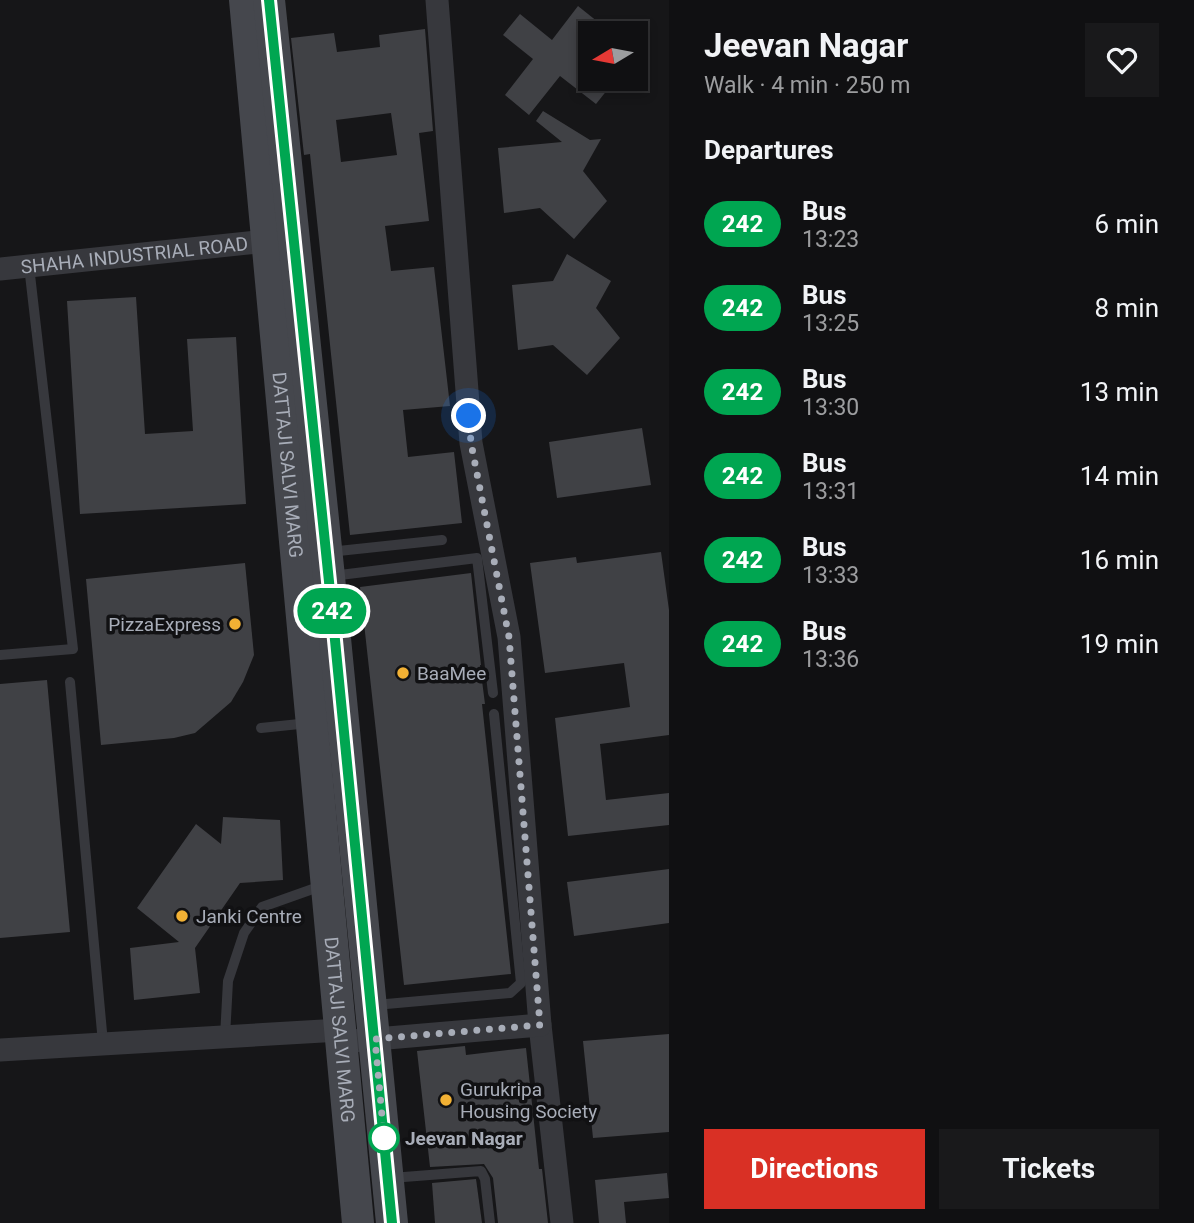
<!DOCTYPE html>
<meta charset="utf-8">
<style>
:root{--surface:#101012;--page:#19191b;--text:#f1f3f6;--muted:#9c9d9f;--line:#303032;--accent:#d93025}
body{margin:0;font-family:Roboto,sans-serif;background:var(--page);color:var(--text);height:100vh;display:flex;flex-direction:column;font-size:26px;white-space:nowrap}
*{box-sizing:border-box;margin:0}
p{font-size:23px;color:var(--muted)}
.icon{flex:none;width:38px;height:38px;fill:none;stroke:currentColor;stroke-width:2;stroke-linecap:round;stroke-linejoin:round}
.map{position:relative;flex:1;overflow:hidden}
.panel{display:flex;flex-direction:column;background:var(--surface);width:525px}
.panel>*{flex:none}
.badge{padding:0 14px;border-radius:23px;font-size:24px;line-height:46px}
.needle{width:46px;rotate:260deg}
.buttons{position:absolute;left:578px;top:21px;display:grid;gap:14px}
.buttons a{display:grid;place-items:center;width:70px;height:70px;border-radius:0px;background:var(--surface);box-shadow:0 4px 10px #0003,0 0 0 2px var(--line);font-size:35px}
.you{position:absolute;width:35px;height:35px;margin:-18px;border:5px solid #fff;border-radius:50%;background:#1a73e8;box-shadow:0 0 0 10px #1a73e833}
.map>.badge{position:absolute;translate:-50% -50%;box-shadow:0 0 0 4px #fff}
h2{padding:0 35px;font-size:26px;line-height:63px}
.round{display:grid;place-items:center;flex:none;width:74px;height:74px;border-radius:0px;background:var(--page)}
.headline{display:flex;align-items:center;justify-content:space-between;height:119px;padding:0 35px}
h1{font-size:33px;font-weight:700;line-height:52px}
.cta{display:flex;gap:14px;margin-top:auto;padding:14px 35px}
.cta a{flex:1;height:80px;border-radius:0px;background:var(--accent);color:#fff;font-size:28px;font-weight:700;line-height:80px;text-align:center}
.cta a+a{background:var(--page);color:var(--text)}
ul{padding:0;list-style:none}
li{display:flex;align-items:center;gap:21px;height:84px;padding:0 35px}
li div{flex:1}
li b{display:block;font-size:26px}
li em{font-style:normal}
li .badge{min-width:77px;font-weight:700;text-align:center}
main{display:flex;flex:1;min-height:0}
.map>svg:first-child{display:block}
.building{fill:#404145;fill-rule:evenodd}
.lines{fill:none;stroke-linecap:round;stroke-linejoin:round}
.lane{stroke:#37383d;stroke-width:10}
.street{stroke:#37383d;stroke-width:23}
.secondary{stroke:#45474d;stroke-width:32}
.line-casing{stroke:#fff;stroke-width:16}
.line{stroke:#00a651;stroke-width:10}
.walk{stroke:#a8adb8;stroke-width:7;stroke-dasharray:0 12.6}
.poi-dot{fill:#f2b134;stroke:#111113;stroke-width:2.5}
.stop-dot{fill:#fff;stroke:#00a651;stroke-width:3.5}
.labels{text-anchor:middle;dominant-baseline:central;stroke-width:7;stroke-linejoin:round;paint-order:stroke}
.street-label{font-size:19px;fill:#a8adb8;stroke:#111113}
.poi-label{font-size:19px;fill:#a8adb8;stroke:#111113;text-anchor:start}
.stop-label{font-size:19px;font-weight:bold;fill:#a8adb8;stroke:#111113;text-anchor:start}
</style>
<main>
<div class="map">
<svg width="669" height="1223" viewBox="0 0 669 1223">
<rect width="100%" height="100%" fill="#161618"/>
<!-- building -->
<g class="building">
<path d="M578,6l25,20 -5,7h-8v11l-10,12 10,8v15h26l-20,25 -36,-28 -31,39 -24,-20 28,-36 -30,-24 17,-21 32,26z"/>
<path d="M425,29l8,102 -14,2 10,88 -44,5 6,45 43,-4 16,139 -47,4 5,47 46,-5 8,71 -112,12 -40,-381 -6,1 -13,-117 43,-5 3,19 43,-5 -1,-12zM391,113l6,42 -56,7 -5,-42z"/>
<path d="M543,111l47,29 11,-1 -18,32 24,30 -33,38 -34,-31 -36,5 -6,-65 64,-6 -26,-21z"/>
<path d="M567,254l44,27 -15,27 24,30 -33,37 -34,-30 -35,5 -6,-65 41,-4z"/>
<path d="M136,297l9,137 48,-3 -6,-92 49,-2 10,167 -166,10 -13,-213z"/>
<path d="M642,428l9,57 -94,13 -8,-56z"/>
<path d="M661,552l8,58v125l-69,9 6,56 63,-7v32l-101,11 -13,-118 75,-11 -6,-44 -79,10 -15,-110 46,-6 1,6z"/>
<path d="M245,563l9,92 -11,27 -12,20 -36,31 -21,5 -73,7 -15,-166z"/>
<path d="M471,573l10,92h-1l5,39h-3l29,270 -107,11 -44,-398z"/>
<path d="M47,680l23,252 -70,6v-254z"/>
<path d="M223,817l57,3 3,60 -43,3 -45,65 5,45 -66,7 -4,-52 49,-6 -42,-34 59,-84 25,20z"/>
<path d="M669,869v54l-95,13 -7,-54z"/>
<path d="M669,1034v98l-76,6 -10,-97z"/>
<path d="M465,1046l1,9 60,-7 13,121h3l6,54h-50l-5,-45 -9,-14 -54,3 -13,-116z"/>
<path d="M667,1173l2,25 -45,4 2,21h-27l-4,-43z"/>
<path d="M476,1179l6,44h-47l-3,-40z"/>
</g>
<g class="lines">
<!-- lane -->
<g class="lane">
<path d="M329,552l113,-12"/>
<path d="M332,576l145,-18 16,135"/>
<path d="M0,655l73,-6 -44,-383"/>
<path d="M70,682l33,361"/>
<path d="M261,728l48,-5"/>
<path d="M375,1005l135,-12 11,-10 -27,-269"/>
<path d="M225,1037l3,-56 16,-48 18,-26 62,-22"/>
<path d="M391,1178l90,-7 4,8 5,44"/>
</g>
<!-- street -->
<g class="street">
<path d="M437,0l34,443 38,194 31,388 22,198"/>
<path id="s1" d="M0,269l267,-28"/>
<path d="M341,1042l199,-17"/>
<path d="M0,1050l340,-20"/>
</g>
<!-- secondary -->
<g class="secondary">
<path id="s2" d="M245,0l113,1223"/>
<path d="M269,0l60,577 63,646"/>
</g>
</g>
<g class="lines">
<!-- line casing -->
<g class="line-casing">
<path id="line" d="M269,0l65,630 58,593"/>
</g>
<!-- line -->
<use href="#line" class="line"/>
<!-- walk -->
<path class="walk" d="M384,1138l-9,-99 165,-14 -31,-388 -38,-194 -2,-27"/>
</g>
<!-- markers -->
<g class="poi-dot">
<circle cx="235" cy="624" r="7"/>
<circle cx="403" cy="673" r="7"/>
<circle cx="182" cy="916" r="7"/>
<circle cx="446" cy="1100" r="7"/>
</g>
<circle class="stop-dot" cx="384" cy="1138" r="14"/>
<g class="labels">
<!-- street labels -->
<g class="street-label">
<text stroke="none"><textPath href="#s1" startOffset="135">SHAHA INDUSTRIAL ROAD</textPath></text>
<text stroke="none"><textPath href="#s2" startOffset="467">DATTAJI SALVI MARG</textPath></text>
<text stroke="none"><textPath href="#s2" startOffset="1034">DATTAJI SALVI MARG</textPath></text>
</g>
<!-- poi labels -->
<g class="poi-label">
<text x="221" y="624" text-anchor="end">PizzaExpress</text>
<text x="417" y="673">BaaMee</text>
<text x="196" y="916">Janki Centre</text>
<text x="460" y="1089">Gurukripa<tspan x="460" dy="22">Housing Society</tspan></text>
</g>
<!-- stop labels -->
<g class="stop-label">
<text x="405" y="1138">Jeevan Nagar</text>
</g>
</g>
</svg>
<div class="buttons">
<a><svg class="needle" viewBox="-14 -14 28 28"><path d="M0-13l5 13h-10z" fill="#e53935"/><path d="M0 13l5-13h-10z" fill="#9c9d9f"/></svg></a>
</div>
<div class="you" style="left:469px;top:416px"></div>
<b class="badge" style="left:332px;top:611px;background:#00a651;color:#fff">242</b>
</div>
<section class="panel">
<div class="headline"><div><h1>Jeevan Nagar</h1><p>Walk · 4 min · 250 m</p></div><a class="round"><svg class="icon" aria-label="heart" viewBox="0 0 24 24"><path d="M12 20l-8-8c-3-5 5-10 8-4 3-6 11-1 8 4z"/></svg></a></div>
<h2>Departures</h2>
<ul>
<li><span class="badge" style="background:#00a651;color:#fff">242</span><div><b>Bus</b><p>13:23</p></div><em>6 min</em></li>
<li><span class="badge" style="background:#00a651;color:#fff">242</span><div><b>Bus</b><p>13:25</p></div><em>8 min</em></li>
<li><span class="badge" style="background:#00a651;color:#fff">242</span><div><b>Bus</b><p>13:30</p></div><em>13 min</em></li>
<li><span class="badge" style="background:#00a651;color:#fff">242</span><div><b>Bus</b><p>13:31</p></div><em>14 min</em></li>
<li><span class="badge" style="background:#00a651;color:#fff">242</span><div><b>Bus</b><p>13:33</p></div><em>16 min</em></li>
<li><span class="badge" style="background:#00a651;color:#fff">242</span><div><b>Bus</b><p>13:36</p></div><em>19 min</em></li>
</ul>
<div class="cta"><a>Directions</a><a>Tickets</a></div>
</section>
</main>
